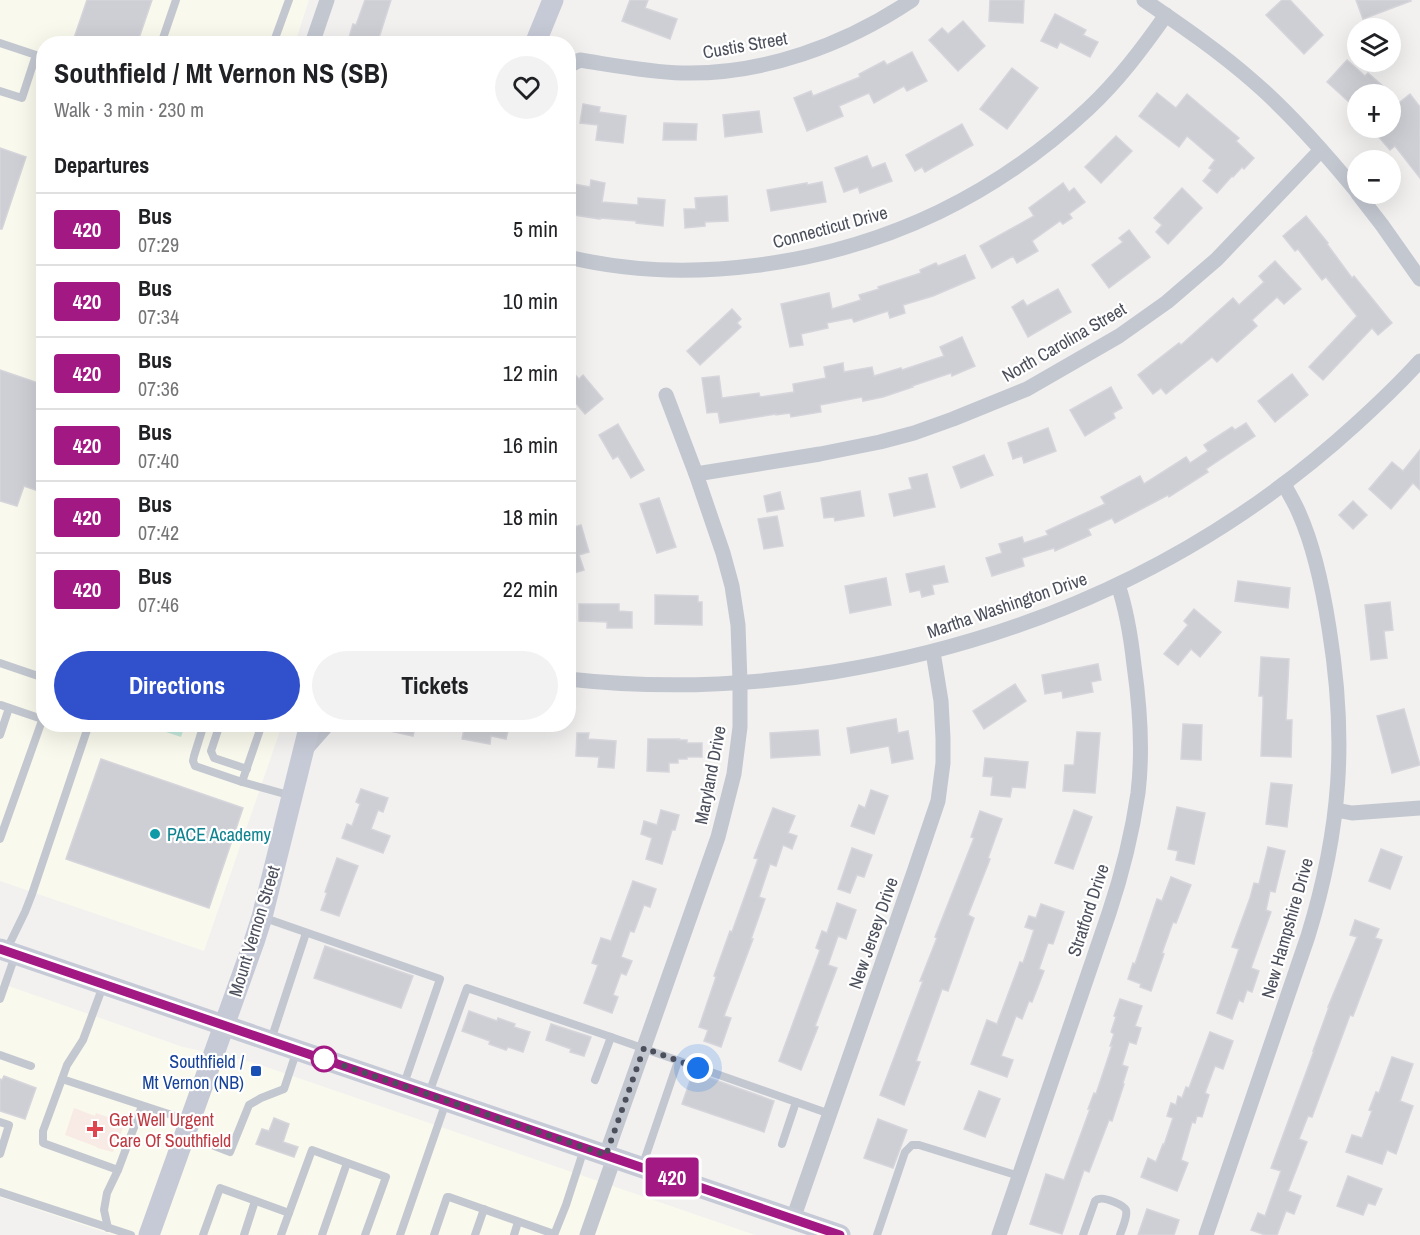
<!DOCTYPE html>
<meta charset="utf-8">
<style>
:root{--surface:#fff;--page:#f2f2f2;--text:#202124;--muted:#757577;--line:#e0e0e0;--accent:#3150cc}
body{margin:0;font-family:"Archivo Narrow",sans-serif;background:var(--page);color:var(--text);height:100vh;display:flex;flex-direction:column;font-size:22px;white-space:nowrap}
*{box-sizing:border-box;margin:0}
p{font-size:20px;color:var(--muted)}
.icon{flex:none;width:33px;height:33px;fill:none;stroke:currentColor;stroke-width:2;stroke-linecap:round;stroke-linejoin:round}
.map{position:relative;flex:1;overflow:hidden}
.details{position:absolute;left:36px;top:36px;width:540px;height:696px;display:flex;flex-direction:column;background:var(--surface);border-radius:24px;box-shadow:0 6px 24px #0002}
.details>*{flex:none}
.badge{padding:0 12px;border-radius:4px;font-size:21px;line-height:39px}
.tools{position:absolute;left:1347px;top:18px;display:grid;gap:12px}
.tools a{display:grid;place-items:center;width:54px;height:54px;border-radius:50%;background:var(--surface);box-shadow:0 6px 24px #0002;font-size:30px}
.you{position:absolute;width:30px;height:30px;margin:-15px;border:4px solid #fff;border-radius:50%;background:#1a73e8;box-shadow:0 0 0 9px #1a73e833}
.map>.badge{position:absolute;translate:-50% -50%;box-shadow:0 0 0 3px #fff}
h2{padding:0 18px;font-size:22px;line-height:54px}
.round{display:grid;place-items:center;flex:none;width:63px;height:63px;border-radius:32px;background:var(--page)}
.summary{display:flex;align-items:center;justify-content:space-between;height:102px;padding:0 18px}
h1{font-size:28px;font-weight:700;line-height:45px}
.primary-button{display:flex;gap:12px;margin-top:auto;padding:12px 18px}
.primary-button a{flex:1;height:69px;border-radius:36px;background:var(--accent);color:#fff;font-size:24px;font-weight:700;line-height:69px;text-align:center}
.primary-button a+a{background:var(--page);color:var(--text)}
ul{padding:0;list-style:none}
li{display:flex;align-items:center;gap:18px;height:72px;padding:0 18px;border-top:2px solid var(--line)}
li div{flex:1}
li b{display:block;font-size:22px}
li em{font-style:normal}
li .badge{min-width:66px;font-weight:700;text-align:center}
.map>svg:first-child{display:block}
.commercial{fill:#faf9ed}
.medical{fill:#f8ebe5}
.green{fill:#c5eadc}
.building{fill:#cecfd4;stroke:#d5d5db;stroke-width:1.5}
.lines{fill:none;stroke-linecap:round;stroke-linejoin:round}
.lane{stroke:#c3c7d0;stroke-width:8}
.street{stroke:#c3c7d0;stroke-width:15}
.secondary{stroke:#c6cad6;stroke-width:21}
.line-casing{stroke:#fff;stroke-width:14}
.line{stroke:#a31984;stroke-width:9}
.walk{stroke:#4b4f5b;stroke-width:6;stroke-dasharray:0 10.8}
.culture-dot{fill:#0f9aa8;stroke:#fff;stroke-width:2}
.stop-dot{fill:#fff;stroke:#a31984;stroke-width:3}
.transit-dot{fill:#1a4fb4;stroke:#fff;stroke-width:2}
.health-dot{fill:#e0444e;stroke:#fff;stroke-width:2}
.labels{text-anchor:middle;dominant-baseline:central;stroke-width:4.5;stroke-linejoin:round;paint-order:stroke}
.street-label{font-size:18px;fill:#4b4f5b;stroke:#fff}
.culture-label{font-size:18px;fill:#0d838f;stroke:#fff;text-anchor:start}
.transit-label{font-size:18px;fill:#164399;stroke:#fff;text-anchor:end}
.health-label{font-size:18px;fill:#be3a42;stroke:#fff;text-anchor:start}
</style>
<div class="map">
<svg width="1420" height="1235" viewBox="0 0 1420 1235">
<rect width="100%" height="100%" fill="#f2f1f0"/>
<!-- commercial -->
<g class="commercial">
<path d="M0,0h309l-14,43 -251,1v680l238,1 -78,226 -204,-70z"/>
<path d="M0,983l183,64 69,15 503,173h-642l-113,-38z"/>
</g>
<!-- medical -->
<path class="medical" d="M74,1108l21,8 1,-3 29,10 -12,29 -16,-4v-1l-32,-12z"/>
<!-- green -->
<path class="green" d="M145,725h40l-4,12z"/>
<!-- building -->
<g class="building">
<path d="M87,0h65l-15,44h-65z"/>
<path d="M365,0h26l-14,44h-30l6,-20 3,1z"/>
<path d="M630,0h18l-3,8 32,11 -7,20 -48,-18z"/>
<path d="M990,0h34l-1,23 -34,-2z"/>
<path d="M1282,0h8l33,35 -19,19 -38,-39z"/>
<path d="M1356,0h54l1,1 -48,18z"/>
<path d="M1055,14l31,16 -3,5 15,7 -8,15 -30,-15 -3,6 -16,-7z"/>
<path d="M963,21l22,25 -27,25 -29,-31 13,-12 6,6z"/>
<path d="M912,52l15,29 -20,10 -3,-5 -30,17 -5,-10 -30,13 4,10 -36,15 -13,-33 17,-7 2,5 47,-19 -1,-3 25,-13 3,4z"/>
<path d="M1347,60l18,16 3,-3 24,21h-34v16l-31,-28z"/>
<path d="M1012,68l26,20 -31,41 -27,-20z"/>
<path d="M1157,93l19,15 11,-14 52,44 -3,3 18,17 -10,11 -2,-2 -9,10 -1,-1 -15,17 -14,-12 9,-11 -3,-2 6,-8 -28,-24 -8,11 -40,-31z"/>
<path d="M1410,94l10,13v71l-25,-32 -5,4 -19,-22h19v-18z"/>
<path d="M583,104l17,3 -1,5 27,4 -3,27 -27,-3 2,-15 -18,-2z"/>
<path d="M759,111l3,21 -37,5 -2,-22z"/>
<path d="M664,123l33,1 -1,16h-33z"/>
<path d="M962,124l11,21 -48,27 -3,-5 -7,4 -9,-16z"/>
<path d="M1116,136l16,15 -31,32 -16,-16z"/>
<path d="M0,148l26,9 -24,72h-2z"/>
<path d="M867,156l5,12 13,-5 7,18 -32,12 -2,-6 -14,5 -9,-24z"/>
<path d="M591,180l14,3 -3,19 36,3v-7l27,2 -2,26 -27,-3v-2l-36,-3v1l-32,-5v-31l22,4z"/>
<path d="M822,182l4,20 -55,9 -4,-21 40,-7v2z"/>
<path d="M1063,183l6,9 5,-4 11,14 -16,12 3,4 -9,6 -3,-3 -28,20 6,10 -21,12 -4,-7 -21,12 -12,-22 54,-30 -5,-8z"/>
<path d="M1182,188l20,20 -34,36 -12,-12 6,-7 -8,-7z"/>
<path d="M727,196l1,25 -23,1v4l-20,2 -1,-19h12l-1,-11z"/>
<path d="M1306,216l22,27 -1,1 25,34 2,-2 38,47 -14,12 -6,-7 -49,52 -14,-13 48,-51 -31,-39 -4,3 -24,-31 -3,2 -12,-15z"/>
<path d="M1129,230l21,27 -41,31 -17,-23 31,-23 -4,-4z"/>
<path d="M965,255l10,23 -42,18 -30,9 2,8 -15,5 -2,-7 -34,11 -2,-4 -25,5 1,5 -27,6 2,11 -13,2 -9,-43 48,-11 3,16 29,-9 -2,-5 20,-6 -1,-2 43,-14 -1,-3 16,-7 2,3z"/>
<path d="M1275,261l26,28 -17,15 -7,-7 -25,23 5,6 -40,36 -5,-5 -46,37 -5,-6 -8,6 -15,-19 41,-32 2,2 52,-47 6,7 25,-23 -5,-6z"/>
<path d="M1058,289l13,23 -43,25 -16,-30 11,-7 4,6z"/>
<path d="M732,309l9,10 -4,4 4,4 -41,38 -13,-14z"/>
<path d="M962,337l13,29 -23,10 -1,-3 -39,13 1,1 -30,10 -20,4 -1,-4 -42,8 1,7 -30,5 -1,-4 -14,2v-1l-56,9 -2,-11 -11,1 -5,-35 17,-2 3,22 37,-5 1,4 34,-5 -1,-8 33,-6 -2,-11 19,-4 1,9 28,-5 2,9 27,-8 1,2 42,-14 -4,-9z"/>
<path d="M568,367l11,12 4,-4 20,24 -18,15 -17,-20z"/>
<path d="M0,370l44,15v108l-20,-7 -7,20 -17,-5z"/>
<path d="M1292,374l16,21 -33,27 -17,-21z"/>
<path d="M1111,387l11,21 -9,5 2,5 -30,18 -15,-26z"/>
<path d="M1246,423l9,13 -49,33 2,3 -39,25 -1,-2 -53,28 -3,-5 -24,11 3,6 -36,16 -1,-3 -32,10 2,8 -32,10 -6,-18 16,-5 -3,-9 23,-7 2,6 24,-8 -2,-4 59,-27 -4,-7 39,-21 4,8 42,-27 4,6 18,-12 -4,-6 28,-18 3,3z"/>
<path d="M618,424l26,46 -13,8 -13,-22 -5,3 -14,-24z"/>
<path d="M1048,428l8,23 -32,12 -2,-7 -9,3 -5,-16z"/>
<path d="M1420,450v40l-7,-7 -22,26 -22,-20 23,-27 11,9z"/>
<path d="M984,455l9,20 -32,13 -8,-21z"/>
<path d="M927,474l8,33 -41,9 -5,-22 23,-5 -3,-11z"/>
<path d="M860,491l4,25 -29,5 -1,-4 -10,1 -3,-20z"/>
<path d="M780,492l4,17 -17,3 -3,-16z"/>
<path d="M659,498l17,49 -19,6 -17,-49z"/>
<path d="M1353,501l14,14 -14,14 -14,-14z"/>
<path d="M777,516l6,30 -19,3 -6,-30z"/>
<path d="M581,525l8,27 -10,3 5,15 -13,4 -3,-8v-37z"/>
<path d="M944,566l4,16 -16,3 2,9 -12,3 -2,-7 -10,2 -4,-18z"/>
<path d="M886,578l5,27 -41,8 -5,-27z"/>
<path d="M1238,581l52,7 -2,20 -53,-7z"/>
<path d="M655,595l43,1v6h4v23l-47,-1z"/>
<path d="M1390,602l3,28 -9,1 3,27 -16,2 -6,-55z"/>
<path d="M579,604h40v7l13,1v16h-25v-6l-28,-1z"/>
<path d="M1194,609l27,23 -21,25 -9,-8 -13,16 -14,-11 24,-29 -4,-4z"/>
<path d="M1261,657l28,2 -3,61h6l-1,37 -30,-1 2,-51v-9h-4z"/>
<path d="M1098,664l3,16 -10,2 2,10 -30,6 -1,-7 -17,3 -3,-19z"/>
<path d="M1015,684l11,17 -42,28 -11,-18z"/>
<path d="M1404,709l16,56 -28,8 -15,-57z"/>
<path d="M896,719l2,14 10,-2 5,28 -21,4 -3,-17 -38,7 -4,-25z"/>
<path d="M381,724h35l-3,12 -32,-7z"/>
<path d="M465,724h32l12,3 -3,12 -15,-3 -1,8 -28,-5z"/>
<path d="M1183,724l19,1 -1,35 -20,-1z"/>
<path d="M818,730l2,25 -49,3 -1,-25z"/>
<path d="M1077,732l23,1 -5,60 -32,-2 2,-26h9z"/>
<path d="M577,733h12l-1,6 28,2 -2,27 -16,-1 1,-10 -23,-1z"/>
<path d="M648,739h31l-1,1h9v3h15v14h-15v2h-9v4h-9v9l-22,-1z"/>
<path d="M985,758l43,4 -3,26 -13,-1 -2,10 -19,-2 2,-18 -10,-1z"/>
<path d="M101,759l142,49 -34,100 -143,-49z"/>
<path d="M1271,783l21,2 -5,42 -21,-3z"/>
<path d="M361,789l27,9 -5,14 -5,-2 -7,19 19,7 -7,17 -41,-15 5,-14 5,2 8,-22 -4,-2z"/>
<path d="M871,790l17,6 -14,38 -23,-8 8,-21 6,3z"/>
<path d="M1177,807l28,6 -11,51 -18,-4 2,-9 -10,-2z"/>
<path d="M773,808l22,8 -7,17 9,3 -5,13 -9,-4 -7,21 -6,-2 -11,33 6,2 -14,40h2l-29,77 7,2 -10,29 -17,-6 4,-11 -9,-3 17,-50 -2,-1 16,-45 2,1 26,-73 -4,-1z"/>
<path d="M661,810l18,5 -4,15h-3l-10,34 -16,-5 6,-21 -11,-4 3,-13 13,4z"/>
<path d="M1074,810l18,7 -19,52 -18,-6z"/>
<path d="M980,811l22,8 -14,39 2,1 -22,56 6,3 -26,73 -6,-2 -26,72 4,1 -16,43 -24,-10 43,-114h-3l17,-43 -2,-1 39,-99 -3,-1z"/>
<path d="M1268,847l17,4 -10,41 -5,-1 -4,19 5,2 -20,56 8,3 -7,21 -5,-2 -4,12 -4,-2 -7,19 -15,-6 22,-64 -7,-2 18,-49 4,-15 5,1z"/>
<path d="M852,848l20,7 -8,22 -7,-2 -7,18 -12,-4z"/>
<path d="M1381,849l21,8 -12,32 -21,-8z"/>
<path d="M337,858l21,8 -19,50 -18,-6 6,-17 -2,-1z"/>
<path d="M1171,877l20,8 -15,38 -3,-1 -11,31 2,1 -13,37 -11,-4 1,-3 -13,-5 5,-16 2,1 22,-65 5,2z"/>
<path d="M633,881l23,8 -6,18 -6,-2 -10,27 -4,-1 -9,26 11,4 -6,14 -5,-2 -8,22 5,2 -6,16 -28,-10 14,-38 -6,-2 9,-25 10,3z"/>
<path d="M837,903l19,7 -10,29 -8,-3 -10,29 9,3 -22,58 3,1 -17,43 -22,-9 41,-111 -4,-2 6,-17 5,2z"/>
<path d="M1041,904l23,8 -11,32 -5,-1 -9,26 5,2 -12,31 -3,-1 -7,18 -6,-3 -15,40 12,4 -6,17 -36,-13 16,-44 10,4 23,-62 3,1 11,-33 -9,-3 4,-11 7,2z"/>
<path d="M1355,920l24,9 -4,9 7,2 -29,76 -3,-1 -38,102 -4,-1 -9,23 8,3 -19,49 13,5 -7,18 -8,-3 -9,24h-12l-14,-5 7,-17 7,3 16,-45 -10,-3 43,-117h-1l16,-44h-1l29,-70 -7,-2z"/>
<path d="M325,946l88,30 -12,32 -87,-30z"/>
<path d="M1120,999l22,7 -7,20 6,2 -5,16 -7,-2 -7,23 6,2 -5,16 1,1 -12,37 -3,-1 -20,52 -5,-2 -22,64 -32,-10 16,-50 18,6 26,-71h-2l6,-16 2,1 16,-48h-2l4,-12 -3,-2 5,-15 -2,-1z"/>
<path d="M469,1011l28,10 1,-3 17,6 -1,3 16,5 -7,20 -15,-5 -2,3 -17,-6 1,-3 -28,-10z"/>
<path d="M551,1024l40,13 -7,19 -14,-4 1,-3 -25,-9z"/>
<path d="M1210,1032l23,9 -10,28 -8,-3 -10,27 4,2 -7,22 -5,-1 -2,7 -3,-1 -11,38 7,3 -11,28 -36,-14 7,-19 8,4 7,-18 1,1 9,-27 -6,-2 4,-13 5,2 2,-9 4,2 4,-11 3,1z"/>
<path d="M1392,1057l21,7 -13,37 13,5 -17,48 -9,-4 -5,14 -36,-12 6,-17 10,3 10,-27 -3,-1 7,-18 3,1z"/>
<path d="M693,1072l81,29 -10,31 -82,-28z"/>
<path d="M4,1076l32,12 -11,31 -25,-8v-32l2,1z"/>
<path d="M979,1091l21,8 -15,38 -21,-8z"/>
<path d="M274,1118l15,6 -6,18 15,5 -4,10 -38,-13 6,-15 7,2z"/>
<path d="M878,1119l29,11 -14,38 -29,-10z"/>
<path d="M1348,1176l34,13 -7,16 -7,-2 -5,12 -26,-9z"/>
<path d="M1147,1209l32,11 -5,15h-36z"/>
</g>
<g class="lines">
<!-- lane -->
<g class="lane">
<path d="M0,43l36,12 -14,43 -22,-7"/>
<path d="M161,44l15,-44"/>
<path d="M273,44l16,-44"/>
<path d="M0,663l44,15"/>
<path d="M1,705l41,14"/>
<path d="M204,724l-10,32 -1,5 2,5 47,16 50,14"/>
<path d="M220,724l-9,27 3,7 33,11"/>
<path d="M0,735l9,-27"/>
<path d="M242,782l20,-58"/>
<path d="M0,839l44,-124"/>
<path d="M262,917l178,62 -36,105"/>
<path d="M6,951l19,-39 7,-18 57,-170"/>
<path d="M103,986l-20,54 -16,25 -5,14 125,41"/>
<path d="M0,999l15,-43"/>
<path d="M271,1040l35,-107"/>
<path d="M0,1055l31,11"/>
<path d="M62,1079l-19,52v12l75,27"/>
<path d="M595,1080l16,-43"/>
<path d="M429,1093l38,-105 144,49 219,77"/>
<path d="M0,1122l9,3 -9,29"/>
<path d="M186,1135l44,17 19,-47 12,-7 23,-9 13,-39"/>
<path d="M782,1144l14,-42"/>
<path d="M642,1167l36,-106"/>
<path d="M0,1192l131,43"/>
<path d="M108,1228l-4,-18 3,-17 11,-23 24,-64"/>
<path d="M203,1235l17,-47 69,25 23,-63 74,27 -21,58"/>
<path d="M244,1235l11,-34"/>
<path d="M281,1235l8,-22"/>
<path d="M322,1235l25,-72"/>
<path d="M400,1235l46,-133"/>
<path d="M434,1235l13,-38h2l105,37"/>
<path d="M475,1235l9,-26"/>
<path d="M514,1235l4,-13"/>
<path d="M554,1235l12,-30 18,-56"/>
<path d="M877,1235l28,-83 7,-7h7l100,31"/>
<path d="M1083,1235l12,-34c1,-1 3,-2 4,-2 6,-2 25,6 27,11 2,7 -4,18 -6,25"/>
</g>
<!-- street -->
<g class="street">
<path d="M1144,0c38,26 76,52 110,82 38,33 72,72 104,111"/>
<path d="M312,44l15,-44"/>
<path d="M568,66l12,-6 6,1c32,5 64,11 96,12 81,2 163,-28 230,-73"/>
<path d="M1358,194l24,31 38,54"/>
<path d="M568,257c120,29 261,8 371,-45 54,-26 105,-62 149,-103 30,-28 54,-60 78,-94"/>
<path d="M696,474l124,-20 60,-12 34,-9 39,-14 74,-30 92,-53 48,-34 50,-43 104,-109"/>
<path d="M568,679c89,10 177,7 265,-7 197,-32 375,-113 523,-248 22,-20 44,-41 64,-63"/>
<path d="M305,750l23,-26"/>
<path d="M1336,810l16,3 68,-5"/>
<path d="M606,1155l112,-318 16,-63 6,-47v-45l-2,-57 -6,-39 -9,-33 -27,-79 -30,-79"/>
<path d="M793,1219l121,-347 24,-71 5,-38v-25l-2,-37 -8,-49"/>
<path d="M587,1235l27,-77"/>
<path d="M999,1235l110,-322c13,-39 23,-79 29,-120 5,-42 2,-86 -4,-128 -3,-27 -7,-54 -16,-80"/>
<path d="M1206,1235l102,-299c33,-107 39,-198 21,-308 -6,-39 -14,-79 -30,-115 -4,-10 -10,-19 -15,-29"/>
</g>
<!-- secondary -->
<g class="secondary">
<path d="M535,44l18,-44"/>
<path d="M0,949l840,286"/>
<path d="M149,1235l105,-293 8,-25 48,-193"/>
</g>
</g>
<g class="lines">
<!-- line casing -->
<g class="line-casing">
<path id="line" d="M0,949l840,286"/>
</g>
<!-- line -->
<use href="#line" class="line"/>
<!-- walk -->
<path class="walk" d="M324,1059l282,96 38,-107 54,20"/>
</g>
<!-- markers -->
<circle class="culture-dot" cx="155" cy="834" r="6"/>
<circle class="stop-dot" cx="324" cy="1059" r="12"/>
<rect class="transit-dot" x="250" y="1065" width="12" height="12" rx="3"/>
<path class="health-dot" d="M92 1120h6v6h6v6h-6v6h-6v-6h-6v-6h6z"/>
<g class="labels">
<!-- street labels -->
<g class="street-label">
<text transform="translate(745 45) rotate(-10)">Custis Street</text>
<text transform="translate(830 227) rotate(-15)">Connecticut Drive</text>
<text transform="translate(1064 342) rotate(-30)">North Carolina Street</text>
<text transform="translate(1007 605) rotate(-19)">Martha Washington Drive</text>
<text transform="translate(710 775) rotate(-79)">Maryland Drive</text>
<text transform="translate(1088 910) rotate(-72)">Stratford Drive</text>
<text transform="translate(1287 928) rotate(-74)">New Hampshire Drive</text>
<text transform="translate(254 931) rotate(-73)">Mount Vernon Street</text>
<text transform="translate(873 933) rotate(-71)">New Jersey Drive</text>
</g>
<!-- culture labels -->
<g class="culture-label">
<text x="167" y="834">PACE Academy</text>
</g>
<!-- transit labels -->
<g class="transit-label">
<text x="244" y="1061">Southfield /<tspan x="244" dy="21">Mt Vernon (NB)</tspan></text>
</g>
<!-- health labels -->
<g class="health-label">
<text x="109" y="1119">Get Well Urgent<tspan x="109" dy="21">Care Of Southfield</tspan></text>
</g>
</g>
</svg>
<div class="tools">
<a><svg class="icon" aria-label="layers" viewBox="0 0 24 24"><path d="M12 4l9 5-9 5-9-5zM3 14l9 5 9-5"/></svg></a>
<a>+</a>
<a>−</a>
</div>
<div class="you" style="left:698px;top:1068px"></div>
<b class="badge" style="left:672px;top:1177px;background:#a31984;color:#fff">420</b>
<section class="details">
<div class="summary"><div><h1>Southfield / Mt Vernon NS (SB)</h1><p>Walk · 3 min · 230 m</p></div><a class="round"><svg class="icon" aria-label="heart" viewBox="0 0 24 24"><path d="M12 20l-8-8c-3-5 5-10 8-4 3-6 11-1 8 4z"/></svg></a></div>
<h2>Departures</h2>
<ul>
<li><span class="badge" style="background:#a31984;color:#fff">420</span><div><b>Bus</b><p>07:29</p></div><em>5 min</em></li>
<li><span class="badge" style="background:#a31984;color:#fff">420</span><div><b>Bus</b><p>07:34</p></div><em>10 min</em></li>
<li><span class="badge" style="background:#a31984;color:#fff">420</span><div><b>Bus</b><p>07:36</p></div><em>12 min</em></li>
<li><span class="badge" style="background:#a31984;color:#fff">420</span><div><b>Bus</b><p>07:40</p></div><em>16 min</em></li>
<li><span class="badge" style="background:#a31984;color:#fff">420</span><div><b>Bus</b><p>07:42</p></div><em>18 min</em></li>
<li><span class="badge" style="background:#a31984;color:#fff">420</span><div><b>Bus</b><p>07:46</p></div><em>22 min</em></li>
</ul>
<div class="primary-button"><a>Directions</a><a>Tickets</a></div>
</section>
</div>
